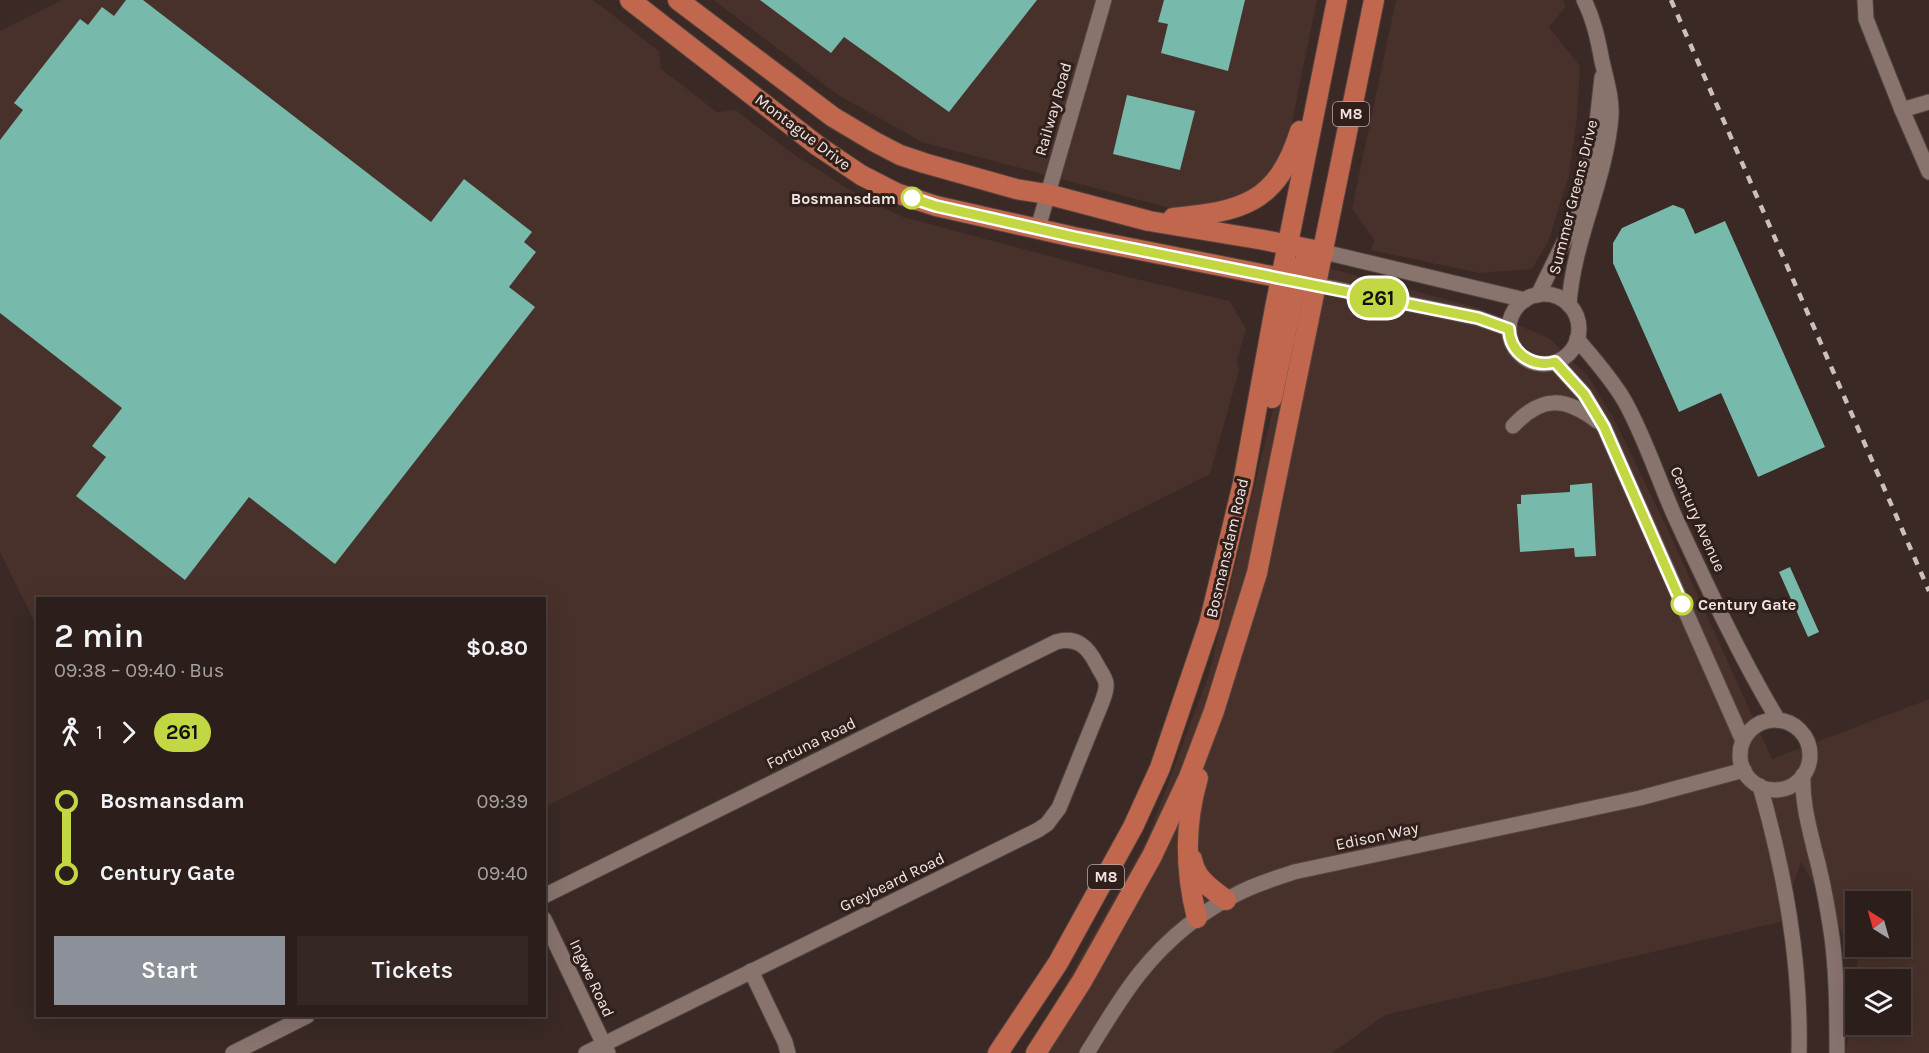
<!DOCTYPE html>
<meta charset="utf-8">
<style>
:root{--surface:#2c1f1b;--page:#342724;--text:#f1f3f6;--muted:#a6a2a3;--line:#483d3a;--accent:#8c9099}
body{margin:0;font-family:Karla,sans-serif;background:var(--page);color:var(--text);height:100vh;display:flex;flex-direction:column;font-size:22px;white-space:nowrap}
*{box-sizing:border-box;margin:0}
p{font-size:20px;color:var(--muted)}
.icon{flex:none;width:33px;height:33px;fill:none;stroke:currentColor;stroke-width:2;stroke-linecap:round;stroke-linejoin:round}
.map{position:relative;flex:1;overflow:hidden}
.side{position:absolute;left:36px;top:597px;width:510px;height:420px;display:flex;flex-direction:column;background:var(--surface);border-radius:0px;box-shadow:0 6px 24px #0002,0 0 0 2px var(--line)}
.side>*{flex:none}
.badge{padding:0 12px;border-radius:20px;font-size:21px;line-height:39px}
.needle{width:39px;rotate:323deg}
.buttons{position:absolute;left:1845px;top:891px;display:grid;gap:12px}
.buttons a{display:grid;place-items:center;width:66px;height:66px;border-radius:0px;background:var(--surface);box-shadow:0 6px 24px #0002,0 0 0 2px var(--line);font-size:30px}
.map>.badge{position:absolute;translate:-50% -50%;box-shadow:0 0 0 3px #fff}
.legs{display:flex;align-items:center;gap:9px;height:66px;padding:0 18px;font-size:20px}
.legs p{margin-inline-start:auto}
.head{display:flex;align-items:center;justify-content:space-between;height:102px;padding:0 18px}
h1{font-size:33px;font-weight:600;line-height:45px}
.button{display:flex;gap:12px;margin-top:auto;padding:12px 18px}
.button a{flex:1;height:69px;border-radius:0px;background:var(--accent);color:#fff;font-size:24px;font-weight:600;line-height:69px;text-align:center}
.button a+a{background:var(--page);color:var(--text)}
ul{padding:0 18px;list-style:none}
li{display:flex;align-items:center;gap:21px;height:72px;font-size:22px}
li i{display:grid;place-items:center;width:9px;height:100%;margin:0 8px;background:currentColor}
li i::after{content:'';width:15px;height:15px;margin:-8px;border:4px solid;border-radius:50%;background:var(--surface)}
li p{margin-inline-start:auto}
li:first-child i{background:linear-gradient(#0000 50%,currentColor 0)}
li:last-child i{background:linear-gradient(currentColor 50%,#0000 0)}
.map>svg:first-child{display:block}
.built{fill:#48312a;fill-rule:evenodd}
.building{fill:#77baab}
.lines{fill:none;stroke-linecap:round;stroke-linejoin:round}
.minor-casing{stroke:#534440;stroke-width:17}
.major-casing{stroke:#534440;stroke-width:22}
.minor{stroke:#88736d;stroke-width:15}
.major{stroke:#c1674d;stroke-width:20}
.rail{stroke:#ccbfbc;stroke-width:4.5;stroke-dasharray:8 8;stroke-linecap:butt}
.line-1-casing{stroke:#fff;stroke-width:14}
.line-1{stroke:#c3d742;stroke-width:9}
.stop-1-dot{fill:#fff;stroke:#c3d742;stroke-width:3}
.labels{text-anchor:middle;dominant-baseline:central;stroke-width:6;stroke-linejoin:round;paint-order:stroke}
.shield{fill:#301f1a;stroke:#b8aaa7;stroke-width:1.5}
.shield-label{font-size:15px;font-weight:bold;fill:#f2e6e3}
.street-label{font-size:16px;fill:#f2e6e3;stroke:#301f1a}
.stop-label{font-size:16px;font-weight:bold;fill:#f2e6e3;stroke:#301f1a;text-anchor:end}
</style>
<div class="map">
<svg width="1929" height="1053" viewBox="0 0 1929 1053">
<rect width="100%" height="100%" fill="#3a2924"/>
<!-- built -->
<g class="built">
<path d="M62,0h531l66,51 2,18 56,43 19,-2 53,41 59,38 52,27 220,59 110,26 16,28 -9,30 2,12 -29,103 -665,333 -1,-209h-506l-1,29 -37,-75v-521z"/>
<path d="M714,0h603l-28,137 -17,38 -14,14 -29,15 -52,6 -255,-68 -84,-47z"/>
<path d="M1396,0h167l3,6 -17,21 31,39 -3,51 -8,58 -21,67 -16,27 -53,4 -108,-23 3,-10 -22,-32z"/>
<path d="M1305,262l170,45 74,31 38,37 27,44 53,109 105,231 157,-60v354h-83l12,-93 -57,-98 -21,60 -395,93 -53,38h-305l120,-213 62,-166 71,-294zM1856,902h44v44h-44zM1856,980h44v44h-44z"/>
</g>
<!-- building -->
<g class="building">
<path d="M126,0h17l288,222 33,-43 68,53 -8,10 12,10 -27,35 26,20 -200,257 -86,-67 -64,83 -109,-84 30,-39 -14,-11 30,-38 -122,-95v-173l23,-30 -9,-7 66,-84 8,6 14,-18 12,9z"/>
<path d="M760,0h277l-88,112 -105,-75 -13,16z"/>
<path d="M1164,0h81l-17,71 -67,-18 7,-29 -10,-2z"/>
<path d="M1127,95l68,16 -15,59 -67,-16z"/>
<path d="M1673,205l11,4 11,25 30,-13 100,226 -67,30 -37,-84 -42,19 -66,-149v-20l9,-15z"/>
<path d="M1592,483l4,73 -21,1 -1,-9 -54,4 -3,-48h4v-9l49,-3v-7z"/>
<path d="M1790,567l29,65 -11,5 -29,-65z"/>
</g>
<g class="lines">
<!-- minor casing -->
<g class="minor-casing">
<g id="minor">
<path d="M1865,0l1,19 36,91 27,62"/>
<path d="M1902,110l27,-8"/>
<path d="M1038,228l66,-228"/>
<path d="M1324,252l201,48"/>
<path d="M1317,285l161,33 31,11"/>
<circle cx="1544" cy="329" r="35"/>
<path d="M1538,295l29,-59 19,-59 10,-46 6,-54"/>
<path d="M1569,305c4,-65 37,-124 42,-189 1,-19 -5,-37 -9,-55 -4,-21 -8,-41 -18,-61"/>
<path d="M1577,339c17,20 34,39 47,61 21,37 34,79 51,117 32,69 64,138 103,203"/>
<path d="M1555,362l29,32 20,33 139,314"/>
<path d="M1513,426c29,-31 52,-29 84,-5"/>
<circle cx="1775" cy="755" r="35"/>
<path d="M1803,775c-1,26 5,48 11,73 7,25 12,51 16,76 7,43 7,86 7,129"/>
<path d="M1760,786c25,88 41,175 39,267"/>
<path d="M544,896l512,-254c21,-6 32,5 41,23 3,6 8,12 9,18 1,7 -2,13 -4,19l-43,106 -12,16 -9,6 -452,223"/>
<path d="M544,919l64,134"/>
<path d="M751,971l34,71 3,11"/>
<path d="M233,1053l74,-37"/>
<path d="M1087,1053c17,-27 33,-55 53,-80 28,-35 63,-63 103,-82 16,-8 34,-13 51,-19l346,-74 104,-28"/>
</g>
</g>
<!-- major casing -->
<g class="major-casing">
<g id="major">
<path d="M630,0l188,146 43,29 35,18 40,13 138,31 243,48"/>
<path d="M678,0l155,117 42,25 25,13 24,8 92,26 31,5 102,27 115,19 60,12"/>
<path d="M1173,218c69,-7 104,-14 127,-87"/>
<path d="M1272,398l27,-128 9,-12 16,-6"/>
<path d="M1192,859c4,21 19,29 34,41"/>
<path d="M1197,918c-12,-47 -13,-93 1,-140"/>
<path d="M998,1053l60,-90 75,-136 27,-59 49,-144 34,-141 32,-175 62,-308"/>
<path d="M1036,1053l46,-72 70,-125 37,-79 25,-66 43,-138 117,-573"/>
</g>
</g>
<!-- minor -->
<use href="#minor" class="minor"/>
<!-- major -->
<use href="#major" class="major"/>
<!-- rail -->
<path class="rail" d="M1671,0l258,591"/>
</g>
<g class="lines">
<!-- line-1 casing -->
<g class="line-1-casing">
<path id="line-1" d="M912,198l24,8 138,31 404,81 31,11c1,24 23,39 46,33l29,32 20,33 78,177"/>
</g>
<!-- line-1 -->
<use href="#line-1" class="line-1"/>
</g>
<!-- markers -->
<g class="stop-1-dot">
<circle cx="912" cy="198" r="10"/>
<circle cx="1682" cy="604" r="10"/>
</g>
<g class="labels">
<!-- shield labels -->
<g class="shield">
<rect x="1333" y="102" width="36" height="24" rx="4.5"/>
<rect x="1088" y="865" width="36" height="24" rx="4.5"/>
</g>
<g class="shield-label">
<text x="1351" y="114">M8</text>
<text x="1106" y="877">M8</text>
</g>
<!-- street labels -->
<g class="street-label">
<text transform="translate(1053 109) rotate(-74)">Railway Road</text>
<text transform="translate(803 132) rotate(37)">Montague Drive</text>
<text transform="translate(1573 197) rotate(-76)">Summer Greens Drive</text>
<text transform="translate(1698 519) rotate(66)">Century Avenue</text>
<text transform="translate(1227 548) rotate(-77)">Bosmansdam Road</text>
<text transform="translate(811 743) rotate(-26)">Fortuna Road</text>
<text transform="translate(1377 836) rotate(-12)">Edison Way</text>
<text transform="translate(892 882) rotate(-26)">Greybeard Road</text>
<text transform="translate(592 978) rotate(65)">Ingwe Road</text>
</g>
<!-- stop labels -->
<g class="stop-label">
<text x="896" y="198">Bosmansdam</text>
<text x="1698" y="604" text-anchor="start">Century Gate</text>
</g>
</g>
</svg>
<div class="buttons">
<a><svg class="needle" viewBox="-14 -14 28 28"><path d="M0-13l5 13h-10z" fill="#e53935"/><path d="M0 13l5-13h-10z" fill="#a6a2a3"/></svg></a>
<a><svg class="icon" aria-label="layers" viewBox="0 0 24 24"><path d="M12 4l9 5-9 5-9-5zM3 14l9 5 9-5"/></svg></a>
</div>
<b class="badge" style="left:1378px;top:298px;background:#c3d742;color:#111">261</b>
<section class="side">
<div class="head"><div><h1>2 min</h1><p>09:38 – 09:40 · Bus</p></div><b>$0.80</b></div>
<div class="legs"><svg class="icon" aria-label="walk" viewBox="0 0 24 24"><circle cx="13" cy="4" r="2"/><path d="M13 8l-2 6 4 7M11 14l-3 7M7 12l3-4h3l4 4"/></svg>1<svg class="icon" aria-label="forward" viewBox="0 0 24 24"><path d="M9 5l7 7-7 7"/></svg><b class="badge" style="background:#c3d742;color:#111">261</b></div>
<ul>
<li><i style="color:#c3d742"></i><b>Bosmansdam</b><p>09:39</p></li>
<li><i style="color:#c3d742"></i><b>Century Gate</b><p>09:40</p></li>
</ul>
<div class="button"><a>Start</a><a>Tickets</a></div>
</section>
</div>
